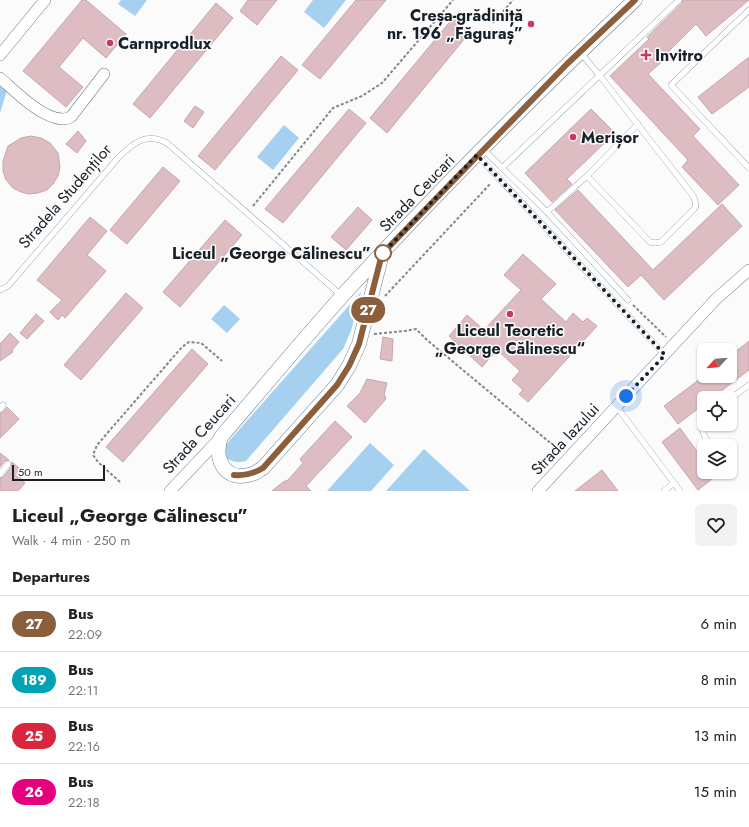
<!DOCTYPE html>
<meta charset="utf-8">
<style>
:root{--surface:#fff;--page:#f2f2f2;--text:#222;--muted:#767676;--line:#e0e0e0}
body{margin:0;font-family:Jost,sans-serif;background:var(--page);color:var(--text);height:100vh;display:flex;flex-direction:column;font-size:15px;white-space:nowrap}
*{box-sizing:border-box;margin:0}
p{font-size:13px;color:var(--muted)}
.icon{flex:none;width:22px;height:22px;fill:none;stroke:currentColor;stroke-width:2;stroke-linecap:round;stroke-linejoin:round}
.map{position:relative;height:491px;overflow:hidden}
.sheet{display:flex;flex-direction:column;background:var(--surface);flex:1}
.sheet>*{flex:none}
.badge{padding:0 8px;border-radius:13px;font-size:14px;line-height:26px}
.needle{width:26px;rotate:244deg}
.tools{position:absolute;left:697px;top:343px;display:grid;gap:8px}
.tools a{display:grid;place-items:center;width:40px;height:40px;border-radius:6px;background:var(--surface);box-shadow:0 1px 3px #0004;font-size:20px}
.scale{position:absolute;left:12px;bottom:10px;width:93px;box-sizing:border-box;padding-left:4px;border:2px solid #172027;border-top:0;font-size:11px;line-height:14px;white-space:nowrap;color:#172027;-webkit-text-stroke:3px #fbfbfb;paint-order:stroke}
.you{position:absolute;width:20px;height:20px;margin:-10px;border:3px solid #fff;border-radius:50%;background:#1a73e8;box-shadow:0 0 0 6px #1a73e833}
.map>.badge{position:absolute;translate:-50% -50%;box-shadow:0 0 0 2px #fff}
h2{padding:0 12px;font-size:15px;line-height:36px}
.round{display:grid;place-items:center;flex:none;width:42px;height:42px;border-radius:6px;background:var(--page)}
.summary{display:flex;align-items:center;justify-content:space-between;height:68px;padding:0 12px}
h1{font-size:19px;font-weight:700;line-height:30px}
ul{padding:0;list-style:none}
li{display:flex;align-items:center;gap:12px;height:56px;padding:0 12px;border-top:1px solid var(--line)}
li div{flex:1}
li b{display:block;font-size:15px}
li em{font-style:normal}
li .badge{min-width:44px;font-weight:700;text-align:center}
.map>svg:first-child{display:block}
.green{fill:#a6d0f0}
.building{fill:#ddbdc1;stroke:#c6a7ab}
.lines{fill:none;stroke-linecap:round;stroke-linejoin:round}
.service-casing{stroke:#667d8e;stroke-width:6}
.minor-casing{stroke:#667d8e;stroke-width:12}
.tertiary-casing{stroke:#667d8e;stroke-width:15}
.path{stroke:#82878a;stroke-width:2;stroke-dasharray:3 2;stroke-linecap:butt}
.service{stroke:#fff;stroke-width:5.5}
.minor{stroke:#fff;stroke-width:11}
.tertiary{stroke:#fff;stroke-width:14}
.line-casing{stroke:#fff;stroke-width:9}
.line{stroke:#8b5e3c;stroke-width:6}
.walk{stroke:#172027;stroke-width:4;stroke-dasharray:0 7.2}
.poi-dot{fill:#c83960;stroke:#fbfbfb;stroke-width:1.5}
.stop-dot{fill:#fff;stroke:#8b5e3c;stroke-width:2}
.labels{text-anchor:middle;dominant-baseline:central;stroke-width:3;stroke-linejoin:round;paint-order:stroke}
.poi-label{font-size:16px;font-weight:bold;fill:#172027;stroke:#fbfbfb;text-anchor:start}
.street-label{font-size:16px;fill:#172027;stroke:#fbfbfb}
.stop-label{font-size:16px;font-weight:bold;fill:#172027;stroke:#fbfbfb;text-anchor:end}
</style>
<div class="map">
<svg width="749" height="491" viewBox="0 0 749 491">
<rect width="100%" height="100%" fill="#fbfbfb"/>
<!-- green -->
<g class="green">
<path d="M121,0h26l-12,16 -17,-12z"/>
<path d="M313,0h33l-22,28 -20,-16z"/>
<path d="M0,84l8,3 -8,26z"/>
<path d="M284,125l15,13 -26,32 -16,-13z"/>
<path d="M361,292l-10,39 -8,18 -97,112c-8,2 -13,1 -20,-3l-2,-9 5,-8z"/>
<path d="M224,305l16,14 -13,14 -16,-14z"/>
<path d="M370,443l24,22 -23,26h-44z"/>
<path d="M424,449l46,42h-84z"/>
</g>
<!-- building -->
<g class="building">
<path d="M82,0h4l40,34 -20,24 -23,-20 -24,29 24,20 -17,20 -43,-36z"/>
<path d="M248,0h29l-20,25 -17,-14z"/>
<path d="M356,0h30l-66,79 -18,-14z"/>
<path d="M683,0h66l-43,36 -10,-12 -32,32 2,2 -18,16 52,55 -7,7 46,49 -21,20 -36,-38 6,-7 -78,-84 39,-37 -2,-2 35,-34z"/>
<path d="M216,3l17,15 -83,100 -17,-14z"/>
<path d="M453,18l17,14 -83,101 -17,-15z"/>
<path d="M281,56l17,14 -83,100 -17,-14z"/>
<path d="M749,57v30l-37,27 -14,-17z"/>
<path d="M195,106l9,6 -11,16 -9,-7z"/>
<path d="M349,109l17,14 -83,100 -18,-14z"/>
<path d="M591,109l24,24 -48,46 5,5 -20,18 -27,-29z"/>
<path d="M78,131l8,10 -9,12 -11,-9z"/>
<path d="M31,136l10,2 9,5 8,10 2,14 -2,9 -5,8 -6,6 -9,3 -9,1 -8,-2 -8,-4 -7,-8 -3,-9v-10l5,-15 13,-8z"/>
<path d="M163,167l17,14 -53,63 -17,-14z"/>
<path d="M578,190l75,80 69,-66 20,22 -78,74 -23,-25 -13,12 -73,-77z"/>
<path d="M358,207l14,13 -26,30 -15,-13z"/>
<path d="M90,217l17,14 -20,24 19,16 -41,47 -3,-3 -4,5 -8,-8 12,-12 -25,-20z"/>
<path d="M225,220l17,15 -62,72 -17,-15z"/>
<path d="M523,254l33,30 -15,15 25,23 7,-9 10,9 4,-4 10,8 -69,76 -9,-8 4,-4 -11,-10 8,-9 -23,-21 -15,17 -33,-31 18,-21 17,15 37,-40 -17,-15z"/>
<path d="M126,293l17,15 -62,72 -17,-15z"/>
<path d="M36,314l8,7 -17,18 -7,-6z"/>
<path d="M10,333l9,9 -7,8 1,2 -13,9v-17z"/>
<path d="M383,337l10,2 -1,22 -12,-2z"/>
<path d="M749,341v29l-37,28h-8v6l-26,20 -14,-18 40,-30h26v-20z"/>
<path d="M192,349l16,15 -85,98 -17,-15z"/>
<path d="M367,379l20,4 -3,12 2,2 -1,3 -20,23 -18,-17 13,-13z"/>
<path d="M7,407l12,12 -19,19v-25l3,-1z"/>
<path d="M335,421l17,16 -46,49 5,5h-39l11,-9 5,-2 15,-17 -3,-4z"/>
<path d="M680,428l24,33v11h17l-23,18 -36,-48z"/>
<path d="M0,453l9,7 -4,1 -5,6z"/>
<path d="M12,462l13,11 -5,6 5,4 -7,8h-18v-13l3,-1 8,-10z"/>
<path d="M602,470l16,21h-43z"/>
</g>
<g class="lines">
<!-- service casing -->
<g class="service-casing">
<g id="service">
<path d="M749,10l-78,75 78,83"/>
<path d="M580,52l20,24 94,121 2,9 -2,3 -33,33 -7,1 -4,-1 -63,-66"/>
<path d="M483,149l64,63 81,88"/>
<path d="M477,155l188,200"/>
<path d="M502,168l177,-168"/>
<path d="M547,212l40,-36 51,-52"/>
<path d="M0,290l8,-4 110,-128c15,-15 28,-26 49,-15l175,153"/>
<path d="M730,399l19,-14"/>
<path d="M617,407l63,84"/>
<path d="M0,409l3,-4"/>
<path d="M704,418c-4,12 0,19 7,28"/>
<path d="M0,474l8,-10"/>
<path d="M664,491l10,-8"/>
</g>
</g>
<!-- minor casing -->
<g class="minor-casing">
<g id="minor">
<path d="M0,55l45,-55"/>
<path d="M0,78c15,13 41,40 62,41 3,0 7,-1 9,-2l33,-43"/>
<path d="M170,491l51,-54"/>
<path d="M538,491l178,-192 33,-29"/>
</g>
</g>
<!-- tertiary casing -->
<g class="tertiary-casing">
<path id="tertiary" d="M382,254l-23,90 -10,22 -12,19 -74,83c-4,2 -7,5 -11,6 -26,9 -39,-14 -31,-37 40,-47 80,-95 122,-142 93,-102 191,-200 292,-295"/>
</g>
<!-- path -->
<g class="path">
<path d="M493,23l20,-23"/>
<path d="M253,206l80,-98 29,-12 20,-13 71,-83"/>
<path d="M385,296l106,-113"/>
<path d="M633,305l33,32"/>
<path d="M374,334l31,-3 11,-2 11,11 133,111"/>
<path d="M120,482l-22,-20 -5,-7 4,-10 85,-98 7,-5 12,1 21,18"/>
</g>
<!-- service -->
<use href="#service" class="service"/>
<!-- minor -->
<use href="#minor" class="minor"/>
<!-- tertiary -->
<use href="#tertiary" class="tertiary"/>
</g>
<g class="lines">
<!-- line casing -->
<g class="line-casing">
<path id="line" d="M234,475c11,1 19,-1 29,-7l74,-83 12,-19 10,-22 23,-90 185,-190 68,-64"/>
</g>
<!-- line -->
<use href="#line" class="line"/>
<!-- walk -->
<path class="walk" d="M383,253l-1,1 95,-99 188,200 -39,41"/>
</g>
<!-- markers -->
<g class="poi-dot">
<circle cx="531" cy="24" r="4"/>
<circle cx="110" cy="43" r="4"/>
<path d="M644 49h4v4h4v4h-4v4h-4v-4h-4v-4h4z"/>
<circle cx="573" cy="137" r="4"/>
<circle cx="510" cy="314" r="4"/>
</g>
<circle class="stop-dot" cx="383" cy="253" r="8"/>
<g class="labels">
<!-- poi labels -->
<g class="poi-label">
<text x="523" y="15" text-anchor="end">Creșa-grădiniță<tspan x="523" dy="18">nr. 196 „Făguraș”</tspan></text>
<text x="118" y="43">Carnprodlux</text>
<text x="655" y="55">Invitro</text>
<text x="581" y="137">Merișor</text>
<text x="510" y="330" text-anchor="middle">Liceul Teoretic<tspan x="510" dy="18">„George Călinescu“</tspan></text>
</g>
<!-- street labels -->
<g class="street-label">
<text transform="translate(417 193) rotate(-46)">Strada Ceucari</text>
<text transform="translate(65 196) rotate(-49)">Stradela Studenților</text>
<text transform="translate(199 434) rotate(-48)">Strada Ceucari</text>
<text transform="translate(565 439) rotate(-47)">Strada Iazului</text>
</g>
<!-- stop labels -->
<g class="stop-label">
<text x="371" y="253">Liceul „George Călinescu”</text>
</g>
</g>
</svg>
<div class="tools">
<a><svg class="needle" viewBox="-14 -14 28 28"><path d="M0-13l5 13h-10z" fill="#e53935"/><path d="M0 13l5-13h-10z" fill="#767676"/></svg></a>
<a><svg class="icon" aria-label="locate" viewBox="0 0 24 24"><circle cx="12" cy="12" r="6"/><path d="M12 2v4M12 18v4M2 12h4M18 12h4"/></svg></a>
<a><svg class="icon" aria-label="layers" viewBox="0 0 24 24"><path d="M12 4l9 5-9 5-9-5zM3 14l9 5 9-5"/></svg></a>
</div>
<div class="scale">50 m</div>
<div class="you" style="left:626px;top:396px"></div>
<b class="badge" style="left:368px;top:310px;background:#8b5e3c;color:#fff">27</b>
</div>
<section class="sheet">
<div class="summary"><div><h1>Liceul „George Călinescu”</h1><p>Walk · 4 min · 250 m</p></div><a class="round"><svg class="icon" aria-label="heart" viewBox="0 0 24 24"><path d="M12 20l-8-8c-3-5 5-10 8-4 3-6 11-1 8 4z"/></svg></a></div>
<h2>Departures</h2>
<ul>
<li><span class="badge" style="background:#8b5e3c;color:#fff">27</span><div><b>Bus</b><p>22:09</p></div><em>6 min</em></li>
<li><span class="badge" style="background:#00a3b4;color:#fff">189</span><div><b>Bus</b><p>22:11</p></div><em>8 min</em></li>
<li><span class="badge" style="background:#d7263d;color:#fff">25</span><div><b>Bus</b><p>22:16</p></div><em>13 min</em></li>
<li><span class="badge" style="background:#e6007e;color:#fff">26</span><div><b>Bus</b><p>22:18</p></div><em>15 min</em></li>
</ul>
</section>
